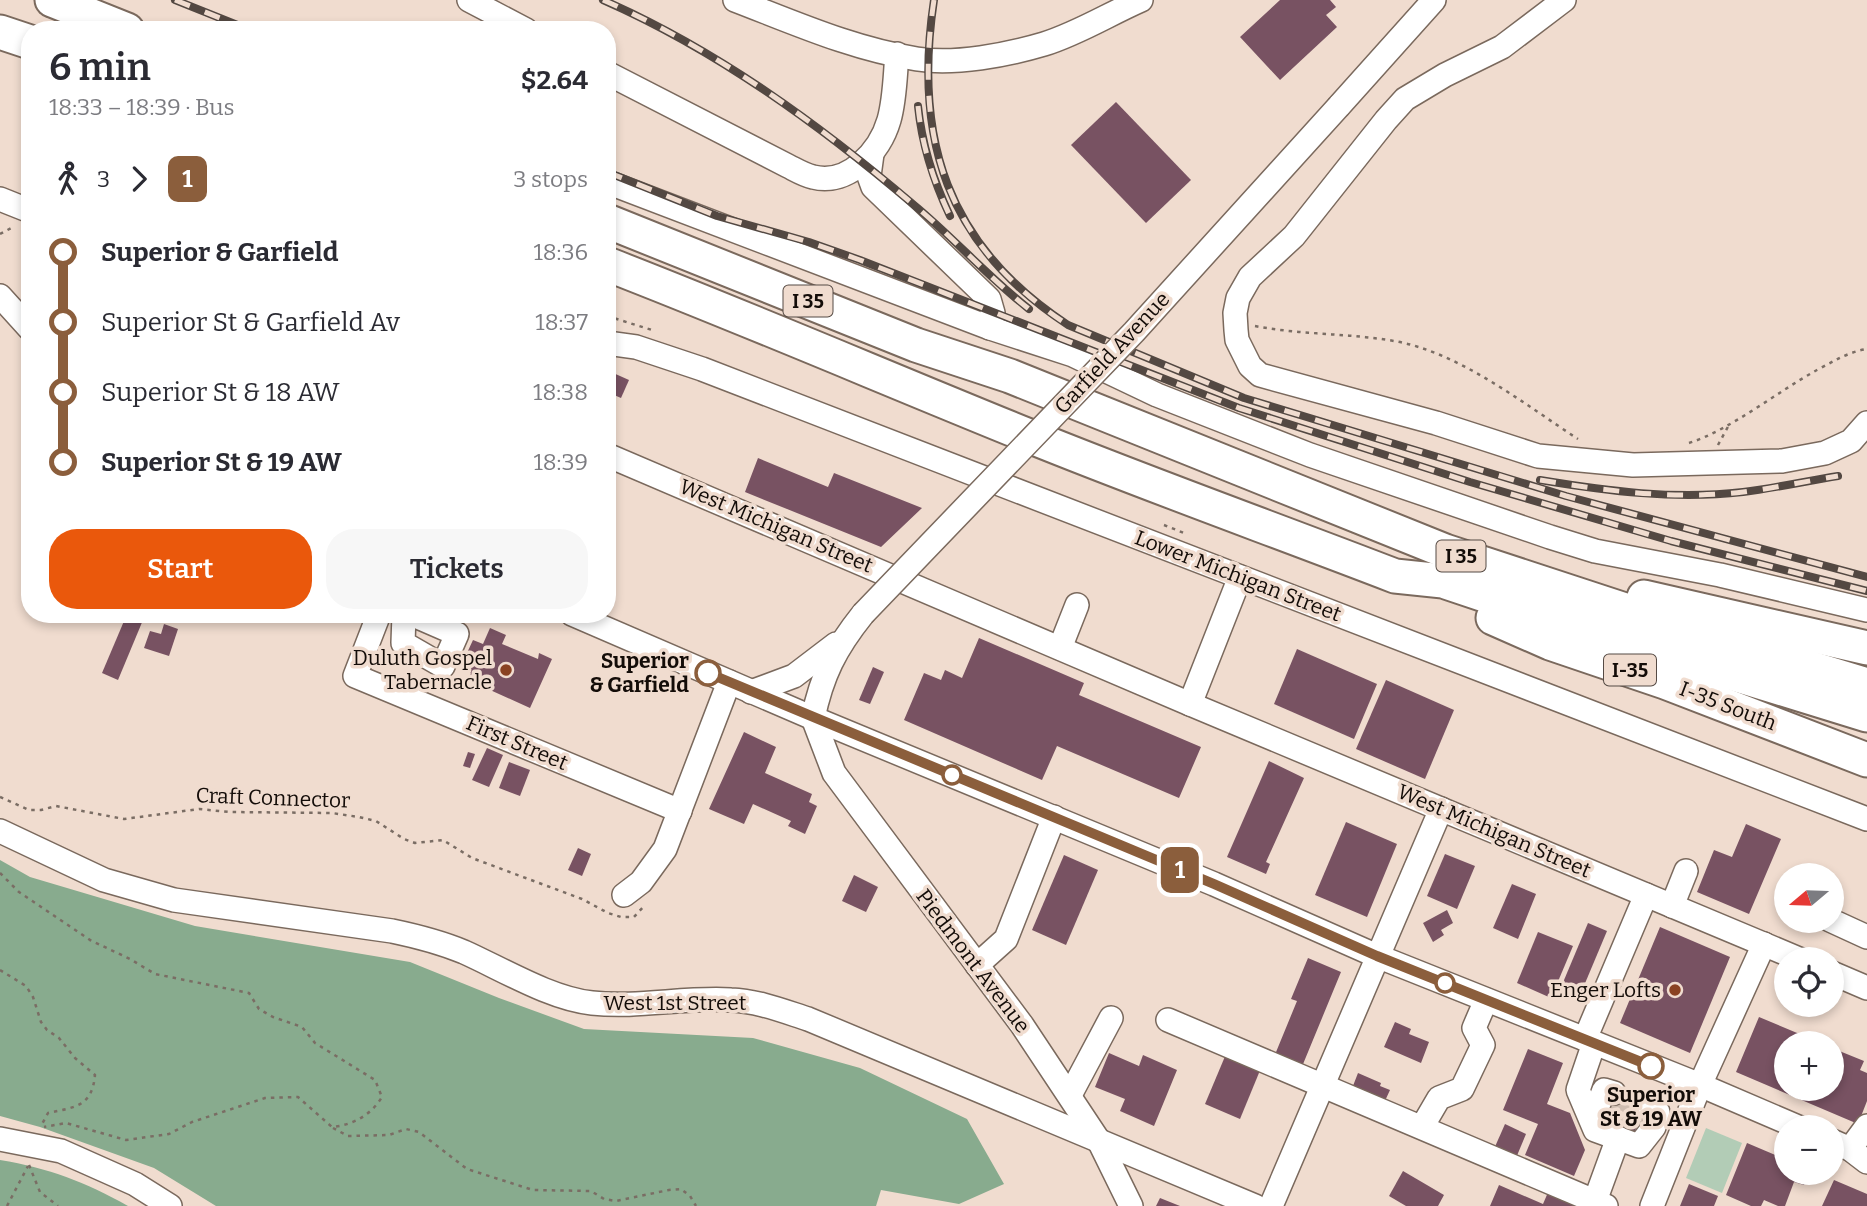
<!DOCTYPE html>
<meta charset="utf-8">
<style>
:root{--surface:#fff;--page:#f7f7f7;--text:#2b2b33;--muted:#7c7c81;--accent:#ea580c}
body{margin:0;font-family:Bitter,serif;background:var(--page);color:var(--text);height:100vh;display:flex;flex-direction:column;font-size:26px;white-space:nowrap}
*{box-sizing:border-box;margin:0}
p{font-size:23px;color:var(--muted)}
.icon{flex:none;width:38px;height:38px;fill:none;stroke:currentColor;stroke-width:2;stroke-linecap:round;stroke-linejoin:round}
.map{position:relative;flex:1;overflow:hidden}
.details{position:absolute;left:21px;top:21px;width:595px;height:602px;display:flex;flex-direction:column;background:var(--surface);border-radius:28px;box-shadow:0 4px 10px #0003}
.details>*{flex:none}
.badge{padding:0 14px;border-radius:10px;font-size:24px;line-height:46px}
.needle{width:46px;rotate:251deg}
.fabs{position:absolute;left:1774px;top:863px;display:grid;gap:14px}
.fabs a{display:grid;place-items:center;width:70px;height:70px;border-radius:50%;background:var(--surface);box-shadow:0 4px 10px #0003;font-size:35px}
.map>.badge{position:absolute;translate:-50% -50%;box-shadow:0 0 0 4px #fff}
.legs{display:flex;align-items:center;gap:10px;height:77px;padding:0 28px;font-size:23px}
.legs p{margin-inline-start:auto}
.overview{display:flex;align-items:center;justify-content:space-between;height:119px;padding:0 28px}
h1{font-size:38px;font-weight:600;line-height:52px}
.action{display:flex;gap:14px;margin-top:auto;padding:14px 28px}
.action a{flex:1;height:80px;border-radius:28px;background:var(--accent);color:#fff;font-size:28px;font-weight:600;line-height:80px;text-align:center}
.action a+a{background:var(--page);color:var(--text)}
ul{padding:0 28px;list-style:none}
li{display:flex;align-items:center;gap:24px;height:70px;font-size:26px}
li i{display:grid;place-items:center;width:10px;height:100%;margin:0 9px;background:currentColor}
li i::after{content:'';width:18px;height:18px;margin:-9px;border:5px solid;border-radius:50%;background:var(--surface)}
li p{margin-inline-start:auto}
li:first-child i{background:linear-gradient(#0000 50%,currentColor 0)}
li:last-child i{background:linear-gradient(currentColor 50%,#0000 0)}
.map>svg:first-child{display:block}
.green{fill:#b2ccb6}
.forest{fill:#88ab8e}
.building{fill:#785262}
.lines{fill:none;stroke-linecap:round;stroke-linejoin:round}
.minor-tunnel{stroke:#cfbdb1;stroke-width:23;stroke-dasharray:23 11;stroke-linecap:butt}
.minor-casing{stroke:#7a695d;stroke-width:26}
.highway-casing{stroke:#7a695d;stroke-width:37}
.path{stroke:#7a6d64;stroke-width:2.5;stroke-dasharray:3.5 5;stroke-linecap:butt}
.minor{stroke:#fff;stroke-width:23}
.highway{stroke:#fff;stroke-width:33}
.rail-casing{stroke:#534842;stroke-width:8}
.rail{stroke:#f0dccf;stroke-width:5;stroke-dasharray:16;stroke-linecap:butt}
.minor-bridge-casing{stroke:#7a695d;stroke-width:26;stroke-linecap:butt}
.minor-bridge{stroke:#fff;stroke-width:23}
.line-1-casing{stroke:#fff;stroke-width:16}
.line-1{stroke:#8b5e3c;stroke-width:10}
.poi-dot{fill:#8a4222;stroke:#f0dccf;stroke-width:2.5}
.stop-1-dot{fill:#fff;stroke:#8b5e3c;stroke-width:3.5}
.labels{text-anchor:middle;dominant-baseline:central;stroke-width:7;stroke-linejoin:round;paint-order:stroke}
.shield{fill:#f0dccf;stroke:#554a44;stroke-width:2}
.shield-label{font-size:19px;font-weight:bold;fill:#130c08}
.street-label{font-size:21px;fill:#130c08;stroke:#f0dccf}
.poi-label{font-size:21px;fill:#130c08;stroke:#f0dccf;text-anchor:end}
.stop-label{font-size:21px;font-weight:bold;fill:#130c08;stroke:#f0dccf;text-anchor:end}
</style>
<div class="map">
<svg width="1867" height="1206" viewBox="0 0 1867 1206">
<rect width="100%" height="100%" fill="#f0dccf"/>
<!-- green -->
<path class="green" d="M1706,1128l36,15 -20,50 -36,-15z"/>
<!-- forest -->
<g class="forest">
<path d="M0,860l30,17 165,49 215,36 89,36 85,31 169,9 107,30 107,51 37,65 -45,20 -78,-14 -5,16h-660l-62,-38 -114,-41 -40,-11z"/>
<path d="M0,1160c49,8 85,22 128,46h-128z"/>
</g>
<!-- building -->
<g class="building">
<path d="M1280,0h50l6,7 -10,8 11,12 -57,53 -40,-43z"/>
<path d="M1116,102l75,78 -45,43 -75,-78z"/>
<path d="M611,372l18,8 -8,18 -14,-6v-11z"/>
<path d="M758,458l70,29 6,-14 88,35 -41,39 -136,-55z"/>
<path d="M127,614l16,6 -25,60 -16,-7z"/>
<path d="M164,624l14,5 -9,27 -25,-8 6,-17 11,3z"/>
<path d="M490,628l16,7 -4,9 36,15 1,-6 13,6 -22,49 -62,-28 3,-7 -11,-5 13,-28 10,4z"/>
<path d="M979,638l105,45 -5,12 122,52 -22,51 -122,-52 -15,34 -138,-60 20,-47 17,7 4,-10 17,8z"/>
<path d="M1297,649l80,35 -23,55 -80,-35z"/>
<path d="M873,667l11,5 -14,32 -11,-4z"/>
<path d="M1386,680l68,30 -29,69 -69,-30z"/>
<path d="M744,732l32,15 -11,26 47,21 -3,8 8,4 -12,28 -17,-8 3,-5 -38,-17 -9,20 -35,-15z"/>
<path d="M487,748l16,7 -14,32 -17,-7z"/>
<path d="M468,752l7,2 -5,14 -7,-2z"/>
<path d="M1269,761l35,17 -38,84 4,2 -4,10 -39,-17z"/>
<path d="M509,762l21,8 -10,26 -21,-8z"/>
<path d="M1346,822l51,22 -30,73 -52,-22z"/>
<path d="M1746,824l35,15 -32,75 -52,-22 17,-42 18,7z"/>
<path d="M578,848l13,6 -9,22 -14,-6z"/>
<path d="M1445,854l30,12 -18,43 -30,-13z"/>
<path d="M1064,855l34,15 -32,75 -34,-15z"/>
<path d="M854,875l24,12 -12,25 -24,-11z"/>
<path d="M1512,884l24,10 -18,45 -25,-11z"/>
<path d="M1447,910l6,13 -12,7 3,5 -11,7 -10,-19z"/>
<path d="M1588,923l19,8 -29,69 -19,-8z"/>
<path d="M1660,927l70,30 -40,96 -70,-30z"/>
<path d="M1538,932l35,14 -22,52 -34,-15z"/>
<path d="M1308,958l33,14 -40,97 -27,-12 23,-56 -6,-2z"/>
<path d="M1759,1017l62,26h-34v45h45v-40l32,13 -4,9 7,3v28l-9,23 -122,-52z"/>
<path d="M1395,1022l16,7 -2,5 20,8 -8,21 -37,-16z"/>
<path d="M1528,1049l35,14 -16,41 23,9 15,37 -11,26 -49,-21 13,-31 -35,-14z"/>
<path d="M1109,1053l30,13 4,-11 34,15 -23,56 -34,-15 5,-12 -30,-12z"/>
<path d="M1226,1054l35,14 -21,51 -35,-15z"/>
<path d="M1358,1073l23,10 -1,3 10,4 -6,13 -33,-12z"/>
<path d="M1615,1090l36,15 -14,34 -36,-14z"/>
<path d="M1505,1124l21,10 -10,24 -22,-9z"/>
<path d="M1747,1143l40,17v12h11l9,6 -3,7 -10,-3 -9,24h-7l-14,-6 -3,6h-10l-25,-11z"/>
<path d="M1403,1171l41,24 -6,11h-32l-17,-10z"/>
<path d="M1834,1180l33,14v12h-45z"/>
<path d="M1689,1184l29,12 -4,10h-34z"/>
<path d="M1499,1185l44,19 6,-14 39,16h-98z"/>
<path d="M1160,1198l20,8h-24z"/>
</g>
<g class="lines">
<!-- minor-tunnel -->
<path class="minor-tunnel" d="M1609,1106l35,16"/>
<!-- minor casing -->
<g class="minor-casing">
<g id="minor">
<path d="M469,0l57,30"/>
<path d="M735,0c60,23 118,49 182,59 38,6 90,-4 127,-15 33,-10 65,-30 97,-44"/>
<path d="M1564,0l-62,47 -57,28 -40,24 -19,21 -92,116 -44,41 -12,21 -3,15 1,17 1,10 13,26 10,9 176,48 102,33 95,9 149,-4 43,-8 26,-12 16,-18"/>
<path d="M607,73l181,93c8,4 16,9 25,11 36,9 67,-26 76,-57 6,-21 6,-44 8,-66"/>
<path d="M1339,106l95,-106"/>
<path d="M872,154l-3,22 4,11 116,112 4,14 -3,15"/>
<path d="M607,182l383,146 83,27 84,40 153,60 240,82 45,14 125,24 147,35"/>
<path d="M0,199l30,12"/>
<path d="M0,296l30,33"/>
<path d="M607,343l29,4 66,22 1165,450"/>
<path d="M607,455l583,249 609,255"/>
<path d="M379,614l-24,62 325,135"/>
<path d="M404,614l-1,29 40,23 14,-32 -46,-20"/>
<path d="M572,614l241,104 401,166 163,72 323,129 98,42"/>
<path d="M1060,648l17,-43"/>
<path d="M751,692l43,-16 42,-32"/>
<path d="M1190,704l50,-127"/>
<path d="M813,718l21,55 188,252 77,116 32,65"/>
<path d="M813,718c9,-43 22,-69 50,-104"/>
<path d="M0,831l104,49 70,20 218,31c24,5 48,11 72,21 38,17 87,47 128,51 46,5 93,-6 139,-3 27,1 52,11 77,19l447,187"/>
<path d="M624,895l17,-13 24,-33 64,-167"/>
<path d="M1672,906l14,-35"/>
<path d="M1830,920l37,17"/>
<path d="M977,965l29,-26 48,-122"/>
<path d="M1832,973l35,15"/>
<path d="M1168,1020l438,186"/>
<path d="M1585,1039l61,-144"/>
<path d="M1594,1043l-16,47 17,40 44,16 15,-19 4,-15 -8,-4"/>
<path d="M1070,1095l41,-77"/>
<path d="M1599,1103l5,-13 10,3"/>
<path d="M1422,1127l17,-29 23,-9 21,-44 -9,-17 12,-28"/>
<path d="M0,1139l61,12 74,33 35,22"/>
<path d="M1832,1141l18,8 17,13"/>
<path d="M1850,1149l17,-23"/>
<path d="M1595,1201l23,-63"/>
<path d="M1271,1206l170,-397"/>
<path d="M1652,1206l48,-121 64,-141"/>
</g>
</g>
<!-- highway casing -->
<g class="highway-casing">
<g id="highway">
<path d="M52,0l75,30"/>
<path d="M0,32l30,10"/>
<path d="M607,221l309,124 94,31 435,175 247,81 175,53"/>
<path d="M607,264c142,55 281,115 422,172 121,49 244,93 366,140l48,5 122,41 302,93"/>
<path d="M1644,597l223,51"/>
<path d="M1493,618l57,25 115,39 202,78"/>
</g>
</g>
<!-- path -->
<g class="path">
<path d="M0,234l15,-8"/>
<path d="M607,316l45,14"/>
<path d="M1255,326c46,9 93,7 139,15 65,11 130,63 184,98"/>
<path d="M1689,443c41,-13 88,-51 128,-73 17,-9 31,-18 50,-21"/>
<path d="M1718,445l12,-22"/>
<path d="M1164,525l20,8"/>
<path d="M0,797l29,13h12l15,-4 68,13 75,-10 30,3 103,1 27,4 17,4 28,18 11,4 28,-3 29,18 110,41 26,14 13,4h13l11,-12"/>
<path d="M0,873l19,19 71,48 40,19 25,15 94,19 10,16 14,8 29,10 13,16 60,37 7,17c-11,18 -29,28 -50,30l-34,-30 -33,1 -73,24 -23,12 -43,6 -60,-17 -22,4"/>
<path d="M0,970l26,16 7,11 8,25 6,8 12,8 16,20 20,17c-3,32 -20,32 -47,38l-7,13"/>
<path d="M333,1128l15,8 41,-1 17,-6 13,3 48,37 66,21 58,1 13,8 12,2 53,-11 12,-1 9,7 6,10"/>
<path d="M29,1165l11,27 18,14"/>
<path d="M7,1206l21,-40"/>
</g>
<!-- minor -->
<use href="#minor" class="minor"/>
<!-- highway -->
<use href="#highway" class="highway"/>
<!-- rail casing -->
<g class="rail-casing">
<g id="rail">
<path d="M175,0l75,30"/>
<path d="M603,0c114,50 217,125 311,205 40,33 74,72 115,104"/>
<path d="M934,0c-21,139 13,246 134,325l176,73 322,98 301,81"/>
<path d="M918,106c4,40 15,74 32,110"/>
<path d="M607,172l110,44 92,26 51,18 379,148 231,74 201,59 196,50"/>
<path d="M1540,480c67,11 135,20 203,12 32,-4 64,-11 95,-16"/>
</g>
</g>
<!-- rail -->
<use href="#rail" class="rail"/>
<!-- minor-bridge casing -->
<g class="minor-bridge-casing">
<path id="minor-bridge" d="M863,614l271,-282 205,-226"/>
</g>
<!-- minor-bridge -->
<use href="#minor-bridge" class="minor-bridge"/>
</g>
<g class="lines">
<!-- line-1 casing -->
<g class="line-1-casing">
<path id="line-1" d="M708,673l506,211 163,72 274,110"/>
</g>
<!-- line-1 -->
<use href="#line-1" class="line-1"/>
</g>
<!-- markers -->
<g class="poi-dot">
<circle cx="506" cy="670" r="7"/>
<circle cx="1675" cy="990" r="7"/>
</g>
<g class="stop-1-dot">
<circle cx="708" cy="673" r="12"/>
<circle cx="952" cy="775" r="9"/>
<circle cx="1445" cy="983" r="9"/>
<circle cx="1651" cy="1066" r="12"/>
</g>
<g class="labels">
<!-- shield labels -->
<g class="shield">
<rect x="783.5" y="285.5" width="49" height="31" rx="5"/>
<rect x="1436.5" y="540.5" width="49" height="31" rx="5"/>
<rect x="1604" y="654.5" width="52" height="31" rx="5"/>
</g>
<g class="shield-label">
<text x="808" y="301">I 35</text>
<text x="1461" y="556">I 35</text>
<text x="1630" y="670">I-35</text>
</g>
<!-- street labels -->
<g class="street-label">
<text transform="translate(1112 353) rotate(-47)">Garfield Avenue</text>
<text transform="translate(776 526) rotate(23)">West Michigan Street</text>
<text transform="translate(1238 576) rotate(21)">Lower Michigan Street</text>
<text transform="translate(1728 706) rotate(21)">I-35 South</text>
<text transform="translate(517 743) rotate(23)">First Street</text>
<text transform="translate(273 798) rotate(2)">Craft Connector</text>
<text transform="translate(1494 831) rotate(23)">West Michigan Street</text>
<text transform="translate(973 961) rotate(53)">Piedmont Avenue</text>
<text x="675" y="1003">West 1st Street</text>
</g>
<!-- poi labels -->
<g class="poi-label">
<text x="492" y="658">Duluth Gospel<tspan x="492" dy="24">Tabernacle</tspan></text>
<text x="1661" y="990">Enger Lofts</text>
</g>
<!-- stop labels -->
<g class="stop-label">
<text x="689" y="661">Superior<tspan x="689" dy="24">&amp; Garfield</tspan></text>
<text x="1651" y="1095" text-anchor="middle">Superior<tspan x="1651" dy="24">St &amp; 19 AW</tspan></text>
</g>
</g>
</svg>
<div class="fabs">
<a><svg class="needle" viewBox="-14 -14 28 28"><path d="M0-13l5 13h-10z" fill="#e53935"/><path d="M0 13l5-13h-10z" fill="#7c7c81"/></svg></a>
<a><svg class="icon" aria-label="locate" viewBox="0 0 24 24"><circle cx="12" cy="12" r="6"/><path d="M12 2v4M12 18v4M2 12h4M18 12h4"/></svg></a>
<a>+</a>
<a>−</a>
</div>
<b class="badge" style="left:1180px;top:870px;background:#8b5e3c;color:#fff">1</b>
<section class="details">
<div class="overview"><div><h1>6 min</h1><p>18:33 – 18:39 · Bus</p></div><b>$2.64</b></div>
<div class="legs"><svg class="icon" aria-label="walk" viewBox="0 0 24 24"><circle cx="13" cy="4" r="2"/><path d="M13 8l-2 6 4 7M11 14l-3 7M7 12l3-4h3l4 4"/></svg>3<svg class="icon" aria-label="forward" viewBox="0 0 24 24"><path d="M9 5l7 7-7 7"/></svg><b class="badge" style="background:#8b5e3c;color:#fff">1</b><p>3 stops</p></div>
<ul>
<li><i style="color:#8b5e3c"></i><b>Superior &amp; Garfield</b><p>18:36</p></li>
<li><i style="color:#8b5e3c"></i><span>Superior St &amp; Garfield Av</span><p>18:37</p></li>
<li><i style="color:#8b5e3c"></i><span>Superior St &amp; 18 AW</span><p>18:38</p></li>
<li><i style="color:#8b5e3c"></i><b>Superior St &amp; 19 AW</b><p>18:39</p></li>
</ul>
<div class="action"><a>Start</a><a>Tickets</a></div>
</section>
</div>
